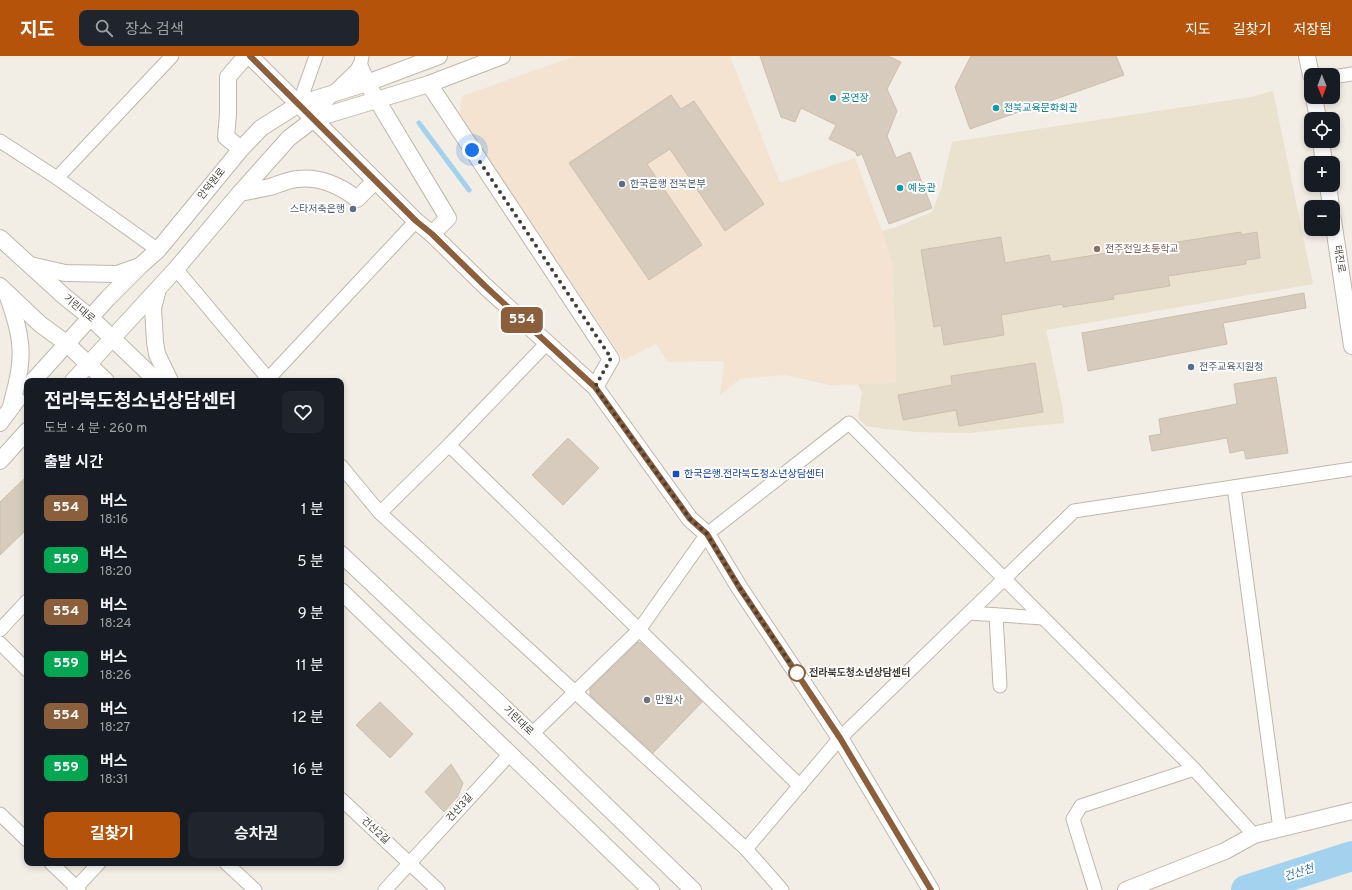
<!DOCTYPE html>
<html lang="ko">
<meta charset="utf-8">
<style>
:root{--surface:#171b24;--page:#20242c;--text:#f1f3f6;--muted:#9ea1a6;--accent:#b45309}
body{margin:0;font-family:Overpass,"Noto Sans KR",sans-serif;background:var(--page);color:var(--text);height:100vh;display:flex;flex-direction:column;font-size:15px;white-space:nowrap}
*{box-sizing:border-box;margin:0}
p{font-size:13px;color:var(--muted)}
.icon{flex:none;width:22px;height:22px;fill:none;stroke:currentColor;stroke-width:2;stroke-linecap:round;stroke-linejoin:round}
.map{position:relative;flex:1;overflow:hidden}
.details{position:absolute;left:24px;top:322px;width:320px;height:488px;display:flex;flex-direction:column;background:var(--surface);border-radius:8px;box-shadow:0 2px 6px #0003}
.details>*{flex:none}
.badge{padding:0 8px;border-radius:6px;font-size:14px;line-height:26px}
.needle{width:26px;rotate:179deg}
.buttons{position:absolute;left:1304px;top:12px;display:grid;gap:8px}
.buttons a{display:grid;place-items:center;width:36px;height:36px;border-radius:8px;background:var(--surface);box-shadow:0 2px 6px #0003;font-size:20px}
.you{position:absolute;width:20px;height:20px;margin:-10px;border:3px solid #fff;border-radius:50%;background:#1a73e8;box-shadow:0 0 0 6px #1a73e833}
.map>.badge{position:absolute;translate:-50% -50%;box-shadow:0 0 0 2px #fff}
h2{padding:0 20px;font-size:15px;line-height:36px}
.round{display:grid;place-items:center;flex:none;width:42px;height:42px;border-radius:8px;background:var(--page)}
.head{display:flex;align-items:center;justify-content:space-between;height:68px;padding:0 20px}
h1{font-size:19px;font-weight:700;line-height:30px}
.primary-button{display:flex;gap:8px;margin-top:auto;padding:8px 20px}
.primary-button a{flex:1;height:46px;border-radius:8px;background:var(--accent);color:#fff;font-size:16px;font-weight:700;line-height:46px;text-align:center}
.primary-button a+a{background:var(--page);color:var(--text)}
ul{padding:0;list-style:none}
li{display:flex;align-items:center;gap:12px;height:52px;padding:0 20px}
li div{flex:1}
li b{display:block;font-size:15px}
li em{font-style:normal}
li .badge{min-width:44px;font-weight:700;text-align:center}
header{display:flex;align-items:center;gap:24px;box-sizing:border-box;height:56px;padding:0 20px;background:var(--accent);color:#fff}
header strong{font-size:19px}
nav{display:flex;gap:22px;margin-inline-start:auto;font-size:14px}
.search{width:280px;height:36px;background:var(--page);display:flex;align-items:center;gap:10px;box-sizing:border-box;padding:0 14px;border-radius:8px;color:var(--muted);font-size:15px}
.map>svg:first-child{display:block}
.commercial{fill:#f3e3d0}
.education{fill:#eae1cf}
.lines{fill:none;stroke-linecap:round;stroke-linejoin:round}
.stream{stroke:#a2d2ed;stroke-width:5}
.river{stroke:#a2d2ed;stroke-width:30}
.building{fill:#d6cbbd;stroke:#cdbfae}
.minor-casing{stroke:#c0b7ab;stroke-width:15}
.tertiary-casing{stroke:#c0b7ab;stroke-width:18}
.minor{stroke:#fff;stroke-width:13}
.tertiary{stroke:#fff;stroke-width:16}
.line-casing{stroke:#fff;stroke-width:9}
.line{stroke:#8b5e3c;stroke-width:6}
.walk{stroke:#443d35;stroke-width:4;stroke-dasharray:0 7.2}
.culture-dot{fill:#0f9aa8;stroke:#fff;stroke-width:1.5}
.service-dot{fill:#5c6f8a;stroke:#fff;stroke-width:1.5}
.education-dot{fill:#8d6e63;stroke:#fff;stroke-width:1.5}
.transit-dot{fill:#1a4fb4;stroke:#fff;stroke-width:1.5}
.stop-dot{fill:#fff;stroke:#8b5e3c;stroke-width:2}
.worship-dot{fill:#6b7280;stroke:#fff;stroke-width:1.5}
.labels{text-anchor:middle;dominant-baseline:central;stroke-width:4;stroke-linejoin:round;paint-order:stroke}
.culture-label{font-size:10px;fill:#0d838f;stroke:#fff;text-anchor:start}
.street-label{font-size:10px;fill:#443d35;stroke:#fff}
.service-label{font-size:10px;fill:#4e5e75;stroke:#fff;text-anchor:start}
.education-label{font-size:10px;fill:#785e54;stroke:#fff;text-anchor:start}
.transit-label{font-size:10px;fill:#164399;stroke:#fff;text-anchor:start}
.stop-label{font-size:10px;font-weight:bold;fill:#443d35;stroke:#fff;text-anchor:start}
.worship-label{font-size:10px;fill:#5b616d;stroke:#fff;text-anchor:start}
.water-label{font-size:11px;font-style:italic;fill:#3079a3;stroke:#fff}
</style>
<header>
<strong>지도</strong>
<div class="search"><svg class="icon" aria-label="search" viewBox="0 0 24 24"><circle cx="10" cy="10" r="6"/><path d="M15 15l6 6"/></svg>장소 검색</div>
<nav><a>지도</a><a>길찾기</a><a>저장됨</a></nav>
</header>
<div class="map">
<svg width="1352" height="834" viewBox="0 0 1352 834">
<rect width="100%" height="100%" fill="#f2ede5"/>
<!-- commercial -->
<path class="commercial" d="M576,0h154l50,127 75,-25 27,73 11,35 3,117 -66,2 -45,-10 -45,4 -20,16 4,-34 -56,1 -12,-18 -32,16 -165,-243 3,-21z"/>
<!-- education -->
<path class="education" d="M1273,35l40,193 -267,46 17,79 1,14 -95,10 -53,-1 -31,-3 -19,-3 -8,-8 4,-25 -4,-9 38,-1 -3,-117 -11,-35 14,-4 36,-15 9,-23 11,-47 299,-45z"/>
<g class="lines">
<!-- stream -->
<path class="stream" d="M419,67l50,67"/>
<!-- river -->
<path class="river" d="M1246,834l106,-34"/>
</g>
<!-- building -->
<g class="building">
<path d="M760,0h128l13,6 -14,27 10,22 -10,25 9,22 14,-6 22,56 -43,16 -27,-70 -5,2 -1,-4 -27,-13 7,-14 -35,-17 -6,14 -14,-5z"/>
<path d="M971,0h145l8,19 -154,54 -15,-42z"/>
<path d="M671,39l10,14 13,-8 70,103 -39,27 -55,-82 -23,15 55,81 -53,35 -80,-117z"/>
<path d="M1241,176v3l16,-3 3,26 -14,2v4l-78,12 2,10 -57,9 1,4 -51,8v-3l-62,11 3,20 -60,10 -3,-20 -7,2 -13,-77 80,-13 4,26 44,-8 2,7z"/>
<path d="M1304,237l2,15 -83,15 4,21 -139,27 -6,-38z"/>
<path d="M1035,307l8,49 -84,14 -3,-16 -53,10 -5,-25 54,-10 -1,-9z"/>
<path d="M1276,321l12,76 -42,6 -2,-9 -14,3 -3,-15 -75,13 -3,-15 12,-2 -2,-15 78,-15 -3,-20z"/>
<path d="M568,382l31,30 -36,37 -31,-30z"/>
<path d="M27,420v53l-27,26v-53z"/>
<path d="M638,586l3,1 61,59 -49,51 -63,-58v-6z"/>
<path d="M380,646l33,32 -23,24 -34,-33z"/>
<path d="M451,708l12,19 -5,13 -14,16 -19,-20z"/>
</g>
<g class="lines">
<!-- minor casing -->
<g class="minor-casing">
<g id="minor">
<path d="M1333,21l19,-3"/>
<path d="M299,48l17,-48"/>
<path d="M314,63l18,-25 28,-27 2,-11"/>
<path d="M0,85l57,37"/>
<path d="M158,194l-101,-72 115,-122"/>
<path d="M176,213l94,112"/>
<path d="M268,323l148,-158"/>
<path d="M449,389l351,341"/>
<path d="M341,410l39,47 366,336 36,41"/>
<path d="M1234,431l46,342"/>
<path d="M380,457l69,-68 98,-102"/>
<path d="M969,557l74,5"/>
<path d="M996,559l4,71"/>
<path d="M0,574l27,-29"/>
<path d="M0,587l27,27"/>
<path d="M532,678l107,-104 68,-96 142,-111 345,346 60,66"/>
<path d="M341,743l97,91"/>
<path d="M0,758l27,26"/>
<path d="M746,793l94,-111 234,-227 278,-42"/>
<path d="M51,807l28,27"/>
<path d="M226,807l29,27"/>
<path d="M74,834l25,-27"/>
<path d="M385,834l125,-136"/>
<path d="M1095,834l-22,-71 8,-13 113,-37"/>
</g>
</g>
<!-- tertiary casing -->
<g class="tertiary-casing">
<g id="tertiary">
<path d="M250,0l166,165 16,13 53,52 110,101 95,132 17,15 32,53 101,151 91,152"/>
<path d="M1307,0l4,19"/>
<path d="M360,11l7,16 10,17 71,118 -16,16"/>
<path d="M429,28l182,275 -16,28"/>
<path d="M1314,41l4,22"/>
<path d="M1321,85l3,22"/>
<path d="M241,93l-15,-12 2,-23v-37l18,-21"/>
<path d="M1328,129l3,22"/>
<path d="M240,137c10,-2 20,-4 30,-6 9,-3 18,-7 27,-8 22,-3 44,7 60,20l18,-18"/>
<path d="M1333,164l19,126"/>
<path d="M0,182l65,59 26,21 66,63"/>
<path d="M30,209l35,8 52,1 20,-7"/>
<path d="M0,230l40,38 26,19 40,38"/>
<path d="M158,233l-5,19 2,34 2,12 13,27"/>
<path d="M7,238c8,22 16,47 13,70 -1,15 -6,29 -9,43"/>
<path d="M33,325l75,-83 32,-32 18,-16 83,-101 20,-21 38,-24 68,-21 72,-27"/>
<path d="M73,325l103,-112 64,-76 49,-55 25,-19 115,-35 73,-28"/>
<path d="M0,367l17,-23"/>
<path d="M0,405l27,-30"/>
<path d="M341,498l191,180 161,156"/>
<path d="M341,535l310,299"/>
<path d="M1126,834l99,-39 29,-16 98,-24"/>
</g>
</g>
<!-- minor -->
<use href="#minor" class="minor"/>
<!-- tertiary -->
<use href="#tertiary" class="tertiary"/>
</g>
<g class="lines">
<!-- line casing -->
<g class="line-casing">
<path id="line" d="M250,0l166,165 16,13 53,52 110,101 95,132 17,15 32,53 101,151 91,152"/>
</g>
<!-- line -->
<use href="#line" class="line"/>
<!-- walk -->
<path class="walk" d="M472,94l139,208 -16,29 95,132 17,15 32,53 59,88 -1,-2"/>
</g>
<!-- markers -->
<g class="culture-dot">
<circle cx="833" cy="42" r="4"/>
<circle cx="996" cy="52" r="4"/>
<circle cx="900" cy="132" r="4"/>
</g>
<g class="service-dot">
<circle cx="622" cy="128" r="4"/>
<circle cx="353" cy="153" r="4"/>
<circle cx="1191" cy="311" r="4"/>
</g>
<circle class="education-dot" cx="1097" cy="193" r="4"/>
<rect class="transit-dot" x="672" y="414" width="8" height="8" rx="2"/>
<circle class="stop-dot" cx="797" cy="617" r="8"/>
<circle class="worship-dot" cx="647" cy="644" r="4"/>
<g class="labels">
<!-- culture labels -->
<g class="culture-label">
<text x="841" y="42">공연장</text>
<text x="1004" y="52">전북교육문화회관</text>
<text x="908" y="132">예능관</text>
</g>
<!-- street labels -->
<g class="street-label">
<text transform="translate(212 128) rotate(-51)">안덕원로</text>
<text transform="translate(1339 203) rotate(81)">태진로</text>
<text transform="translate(79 253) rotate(40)">기린대로</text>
<text transform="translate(518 665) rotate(44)">기린대로</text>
<text transform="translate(460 752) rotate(-48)">건산3길</text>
<text transform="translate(375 775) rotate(43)">건산2길</text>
</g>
<!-- service labels -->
<g class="service-label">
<text x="630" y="128">한국은행 전북본부</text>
<text x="345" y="153" text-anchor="end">스타저축은행</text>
<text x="1199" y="311">전주교육지원청</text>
</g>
<!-- education labels -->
<g class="education-label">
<text x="1105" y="193">전주전일초등학교</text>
</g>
<!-- transit labels -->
<g class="transit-label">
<text x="684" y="418">한국은행.전라북도청소년상담센터</text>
</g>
<!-- stop labels -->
<g class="stop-label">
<text x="809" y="617">전라북도청소년상담센터</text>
</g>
<!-- worship labels -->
<g class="worship-label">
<text x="655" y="644">만월사</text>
</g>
<!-- water labels -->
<g class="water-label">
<text transform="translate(1299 817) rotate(-18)">건산천</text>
</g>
</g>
</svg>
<div class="buttons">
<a><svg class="needle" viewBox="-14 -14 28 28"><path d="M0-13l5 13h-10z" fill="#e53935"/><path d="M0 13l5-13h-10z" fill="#9ea1a6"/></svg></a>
<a><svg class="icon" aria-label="locate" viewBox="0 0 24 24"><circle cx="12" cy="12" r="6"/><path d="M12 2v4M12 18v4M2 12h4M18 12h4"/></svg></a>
<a>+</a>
<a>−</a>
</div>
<div class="you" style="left:472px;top:94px"></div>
<b class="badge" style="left:522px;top:264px;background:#8b5e3c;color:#fff">554</b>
<section class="details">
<div class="head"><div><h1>전라북도청소년상담센터</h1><p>도보 · 4 분 · 260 m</p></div><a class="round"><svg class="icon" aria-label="heart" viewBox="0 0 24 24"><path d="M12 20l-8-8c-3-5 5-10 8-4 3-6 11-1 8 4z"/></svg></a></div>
<h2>출발 시간</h2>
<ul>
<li><span class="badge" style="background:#8b5e3c;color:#fff">554</span><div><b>버스</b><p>18:16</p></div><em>1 분</em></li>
<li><span class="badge" style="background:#00a651;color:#fff">559</span><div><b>버스</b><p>18:20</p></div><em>5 분</em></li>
<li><span class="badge" style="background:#8b5e3c;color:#fff">554</span><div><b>버스</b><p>18:24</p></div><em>9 분</em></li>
<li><span class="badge" style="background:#00a651;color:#fff">559</span><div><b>버스</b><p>18:26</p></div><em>11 분</em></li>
<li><span class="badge" style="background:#8b5e3c;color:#fff">554</span><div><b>버스</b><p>18:27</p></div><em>12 분</em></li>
<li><span class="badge" style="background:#00a651;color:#fff">559</span><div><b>버스</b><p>18:31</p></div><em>16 분</em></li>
</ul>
<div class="primary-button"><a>길찾기</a><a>승차권</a></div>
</section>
</div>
